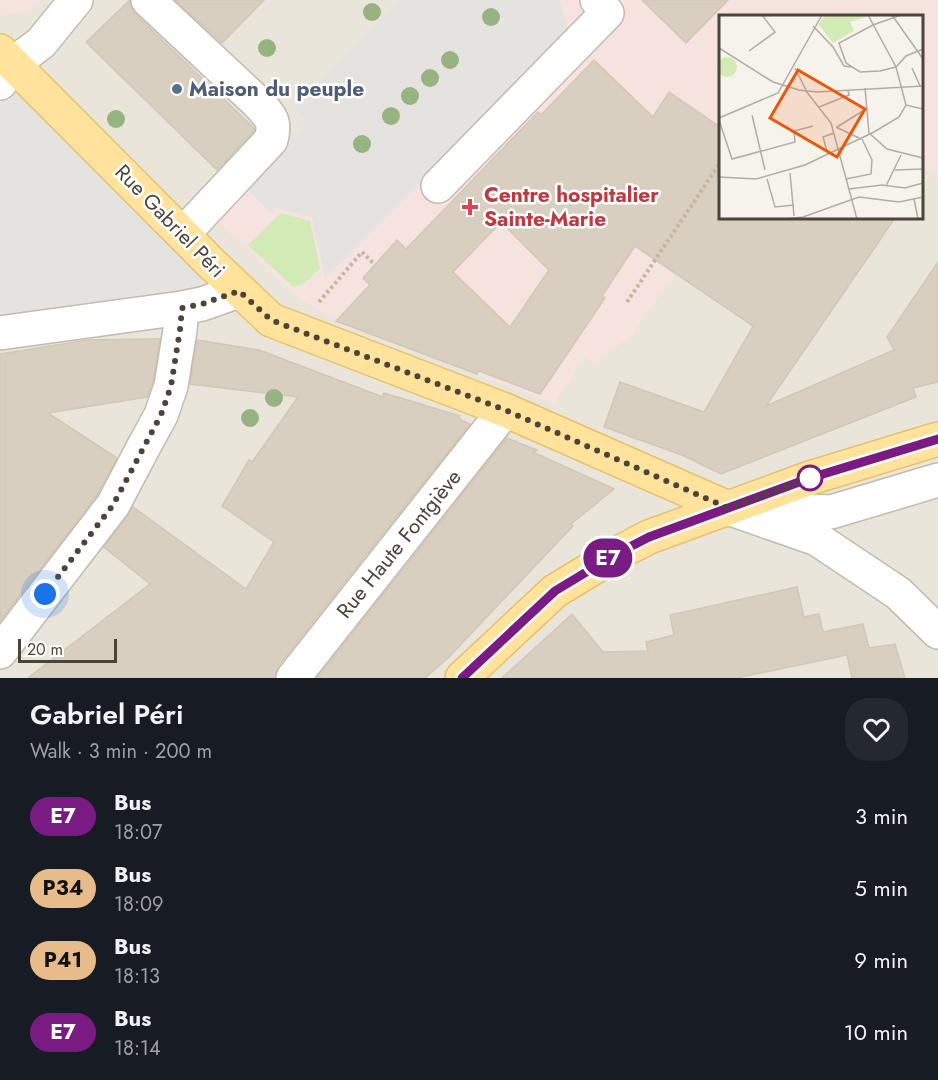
<!DOCTYPE html>
<meta charset="utf-8">
<style>
:root{--surface:#171b24;--page:#242831;--text:#f1f3f6;--muted:#9ea1a6}
body{margin:0;font-family:Jost,sans-serif;background:var(--page);color:var(--text);height:100vh;display:flex;flex-direction:column;font-size:22px;white-space:nowrap}
*{box-sizing:border-box;margin:0}
p{font-size:20px;color:var(--muted)}
.icon{flex:none;width:33px;height:33px;fill:none;stroke:currentColor;stroke-width:2;stroke-linecap:round;stroke-linejoin:round}
.map{position:relative;height:678px;overflow:hidden}
.drawer{display:flex;flex-direction:column;background:var(--surface);flex:1}
.drawer>*{flex:none}
.badge{padding:0 12px;border-radius:20px;font-size:21px;line-height:39px}
.scale{position:absolute;left:18px;bottom:15px;width:99px;box-sizing:border-box;padding-left:6px;border:3px solid #4b4439;border-top:0;font-size:16px;line-height:21px;white-space:nowrap;color:#4b4439;-webkit-text-stroke:4px #fff;paint-order:stroke}
.you{position:absolute;width:30px;height:30px;margin:-15px;border:4px solid #fff;border-radius:50%;background:#1a73e8;box-shadow:0 0 0 9px #1a73e833}
.map>.badge{position:absolute;translate:-50% -50%;box-shadow:0 0 0 3px #fff}
.round{display:grid;place-items:center;flex:none;width:63px;height:63px;border-radius:24px;background:var(--page)}
.headline{display:flex;align-items:center;justify-content:space-between;height:102px;padding:0 30px}
h1{font-size:28px;font-weight:600;line-height:45px}
ul{padding:0;list-style:none}
li{display:flex;align-items:center;gap:18px;height:72px;padding:0 30px}
li div{flex:1}
li b{display:block;font-size:22px}
li em{font-style:normal}
li .badge{min-width:66px;font-weight:700;text-align:center}
.map>svg:first-child{display:block}
.residential{fill:#eae5da;fill-rule:evenodd}
.medical{fill:#f6e3e0}
.green{fill:#d2eab5}
.parking{fill:#e5e3e0}
.building{fill:#d8cfc1;stroke:#d3c7b4;stroke-width:1.5;fill-rule:evenodd}
.lines{fill:none;stroke-linecap:round;stroke-linejoin:round}
.minor-casing{stroke:#c2bbae;stroke-width:36}
.major-casing{stroke:#e6c16a;stroke-width:36}
.path{stroke:#c4b79f;stroke-width:4;stroke-dasharray:3 3;stroke-linecap:butt}
.minor{stroke:#fff;stroke-width:33}
.major{stroke:#ffe39c;stroke-width:33}
.tree{fill:#97b381}
.line-casing{stroke:#fff;stroke-width:14}
.line{stroke:#7a1b83;stroke-width:9}
.walk{stroke:#4b4439;stroke-width:6;stroke-dasharray:0 10.8}
.service-dot{fill:#5c6f8a;stroke:#fff;stroke-width:2}
.health-dot{fill:#e0444e;stroke:#fff;stroke-width:2}
.stop-dot{fill:#fff;stroke:#7a1b83;stroke-width:3}
.labels{text-anchor:middle;dominant-baseline:central;stroke-width:5;stroke-linejoin:round;paint-order:stroke}
.service-label{font-size:21px;font-weight:bold;fill:#4e5e75;stroke:#fff;text-anchor:start}
.health-label{font-size:21px;font-weight:bold;fill:#be3a42;stroke:#fff;text-anchor:start}
.street-label{font-size:21px;fill:#4b4439;stroke:#fff}
.inset-road{fill:none;stroke:#b2ada4;stroke-width:1.5}
.view{fill:#e8590c;fill-opacity:0.15;stroke:#e8590c;stroke-width:3}
.inset-edge{fill:none;stroke:#4b4439;stroke-width:3}
</style>
<div class="map">
<svg width="938" height="678" viewBox="0 0 938 678">
<rect width="100%" height="100%" fill="#f6f3ec"/>
<!-- residential -->
<path class="residential" d="M0,0h938v678h-938zM720,16h202v202h-202z"/>
<!-- medical -->
<g class="medical">
<path d="M0,0h40l-7,9 -30,6 -3,-3z"/>
<path d="M399,0h539v178l-16,-12v-150h-202v179l-50,75 5,3 -43,61 -36,29 -12,-6 -30,47 -218,-83 -39,-25 -82,-77 94,-96 -15,-15z"/>
</g>
<!-- green -->
<path class="green" d="M281,213l29,8 10,48 -16,14 -11,4 -45,-42z"/>
<!-- parking -->
<g class="parking">
<path d="M399,0h161l9,33 -244,245 -13,-61 -37,-9 -5,5 -24,-25 63,-65 -15,-15z"/>
<path d="M14,90l5,1 183,185 -3,8 -7,8 -192,29v-215l9,-14z"/>
</g>
<!-- building -->
<g class="building">
<path d="M130,0v6l5,8 119,114v3l-37,39 -131,-128z"/>
<path d="M175,0h89l-42,43z"/>
<path d="M642,0h86l-42,43z"/>
<path d="M594,60l59,57 16,-25 51,35v91h175l-129,188 128,-56 -7,-13 51,-75v120l-25,6 3,9 -195,77 -39,-19 -78,-28 16,-45 84,30 49,-86 -118,-80 -33,50 3,2 -65,96 -61,-23 -2,3 -141,-53 34,-36 -7,-7 34,-38 9,9 132,-137 3,3zM501,222l48,48 -39,57 -57,-55z"/>
<path d="M147,339h13l-7,42 -6,16 -99,16 69,45 -20,37 -97,126v-267l88,-14z"/>
<path d="M197,340l62,10 124,47 1,-4 76,23 -1,3 11,5 -192,242 -3,12h-247l122,-94 -46,-37 29,-40 113,82 28,-47 -52,-36 27,-46 3,2 46,-65 -108,-13z"/>
<path d="M507,438l30,12 -4,2 81,37 -43,35 2,2 -125,132 -23,20h-108z"/>
<path d="M797,587l7,30 15,-3 4,18 40,-8 6,24 26,-4 10,34h-53l-5,-23 -110,23h-235l70,-64 31,38 45,-1 -2,-9 28,-7 -4,-20z"/>
</g>
<g class="lines">
<!-- minor casing -->
<g class="minor-casing">
<g id="minor">
<path d="M148,0l110,103c13,14 18,18 13,37l-88,94"/>
<path d="M0,83l14,-20 27,-20 35,-43"/>
<path d="M438,186l169,-173 -10,-13"/>
<path d="M0,333l182,-25 20,-4 37,-13"/>
<path d="M728,508l89,31 81,54 40,39"/>
<path d="M763,509l68,3 107,-32"/>
<path d="M0,652l113,-147 30,-57 18,-33 10,-29 9,-56 2,-22"/>
<path d="M293,678l212,-268"/>
</g>
</g>
<!-- major casing -->
<g class="major-casing">
<g id="major">
<path d="M0,51l210,211 61,58 234,90 223,98"/>
<path d="M462,678l93,-87 61,-37 33,-17 161,-59 128,-39"/>
</g>
</g>
<!-- path -->
<g class="path">
<path d="M319,302l43,-50 12,12"/>
<path d="M627,302l93,-139"/>
</g>
<!-- minor -->
<use href="#minor" class="minor"/>
<!-- major -->
<use href="#major" class="major"/>
</g>
<!-- trees -->
<g class="tree">
<circle cx="372" cy="12" r="9"/>
<circle cx="491" cy="17" r="9"/>
<circle cx="267" cy="48" r="9"/>
<circle cx="450" cy="60" r="9"/>
<circle cx="430" cy="78" r="9"/>
<circle cx="410" cy="96" r="9"/>
<circle cx="391" cy="116" r="9"/>
<circle cx="116" cy="119" r="9"/>
<circle cx="362" cy="144" r="9"/>
<circle cx="274" cy="398" r="9"/>
<circle cx="250" cy="418" r="9"/>
</g>
<g class="lines">
<!-- line casing -->
<g class="line-casing">
<path id="line" d="M462,678l93,-87 61,-37 33,-17 161,-59 128,-39"/>
</g>
<!-- line -->
<use href="#line" class="line"/>
<!-- walk -->
<path class="walk" d="M45,594l68,-89 48,-90 10,-29 9,-56 2,-22 20,-4 37,-13 32,29 234,90 223,98 82,-30"/>
</g>
<!-- markers -->
<circle class="service-dot" cx="177" cy="89" r="6"/>
<path class="health-dot" d="M467 198h6v6h6v6h-6v6h-6v-6h-6v-6h6z"/>
<circle class="stop-dot" cx="810" cy="478" r="12"/>
<g class="labels">
<!-- service labels -->
<g class="service-label">
<text x="189" y="89">Maison du peuple</text>
</g>
<!-- health labels -->
<g class="health-label">
<text x="484" y="195">Centre hospitalier<tspan x="484" dy="24">Sainte-Marie</tspan></text>
</g>
<!-- street labels -->
<g class="street-label">
<text transform="translate(170 221) rotate(46)">Rue Gabriel Péri</text>
<text transform="translate(399 544) rotate(-51)">Rue Haute Fontgiève</text>
</g>
</g>
<!-- overview -->
<g transform="translate(719 15)">
<rect width="204" height="204" fill="#f6f3ec"/>
<path d="M107,0h39l1,2 -16,5 4,9 -21,12 -15,-19zM-2 52a10 10 0 1 1 20 0a10 10 0 1 1-20 0Z" fill="#d2eab5"/>
<path class="inset-road" d="M149,0l28,52 10,38M173,0l31,44M182,0l-28,10 -34,18 7,20 14,9 20,-1 16,-4 10,-11 17,-7M94,11l20,21 11,19 7,1M0,33l54,34 26,8 18,2 106,-6M30,36l26,-19 -13,-17M76,53l11,22M193,53l8,18M146,73l4,45 18,16 36,9M87,76l25,32 26,96M100,92l30,-12 -1,-5M33,100l13,55M0,103l59,-25 44,-78M0,105l13,39 63,-17 -1,-11 19,-5M117,112l25,12M118,112l29,-18M109,140l-5,-18 11,-4M176,155l28,-1M71,158l4,43M0,162l37,2 49,-14 69,-33 25,-15 7,-12 17,4M48,164l8,28 19,-2M127,164l25,-5 1,-14 -10,-21M167,171l15,-31M130,174l33,-4 23,3 18,-5M195,184l4,20M66,204l18,-2 56,-20 40,5 24,-5"/>
<path class="view" d="M79,55l67,39 -28,48 -67,-39z"/>
<rect width="204" height="204" class="inset-edge"/>
</g>
</svg>
<div class="scale">20 m</div>
<div class="you" style="left:45px;top:594px"></div>
<b class="badge" style="left:608px;top:558px;background:#7a1b83;color:#fff">E7</b>
</div>
<section class="drawer">
<div class="headline"><div><h1>Gabriel Péri</h1><p>Walk · 3 min · 200 m</p></div><a class="round"><svg class="icon" aria-label="heart" viewBox="0 0 24 24"><path d="M12 20l-8-8c-3-5 5-10 8-4 3-6 11-1 8 4z"/></svg></a></div>
<ul>
<li><span class="badge" style="background:#7a1b83;color:#fff">E7</span><div><b>Bus</b><p>18:07</p></div><em>3 min</em></li>
<li><span class="badge" style="background:#e8bb8a;color:#111">P34</span><div><b>Bus</b><p>18:09</p></div><em>5 min</em></li>
<li><span class="badge" style="background:#e8bb8a;color:#111">P41</span><div><b>Bus</b><p>18:13</p></div><em>9 min</em></li>
<li><span class="badge" style="background:#7a1b83;color:#fff">E7</span><div><b>Bus</b><p>18:14</p></div><em>10 min</em></li>
</ul>
</section>
